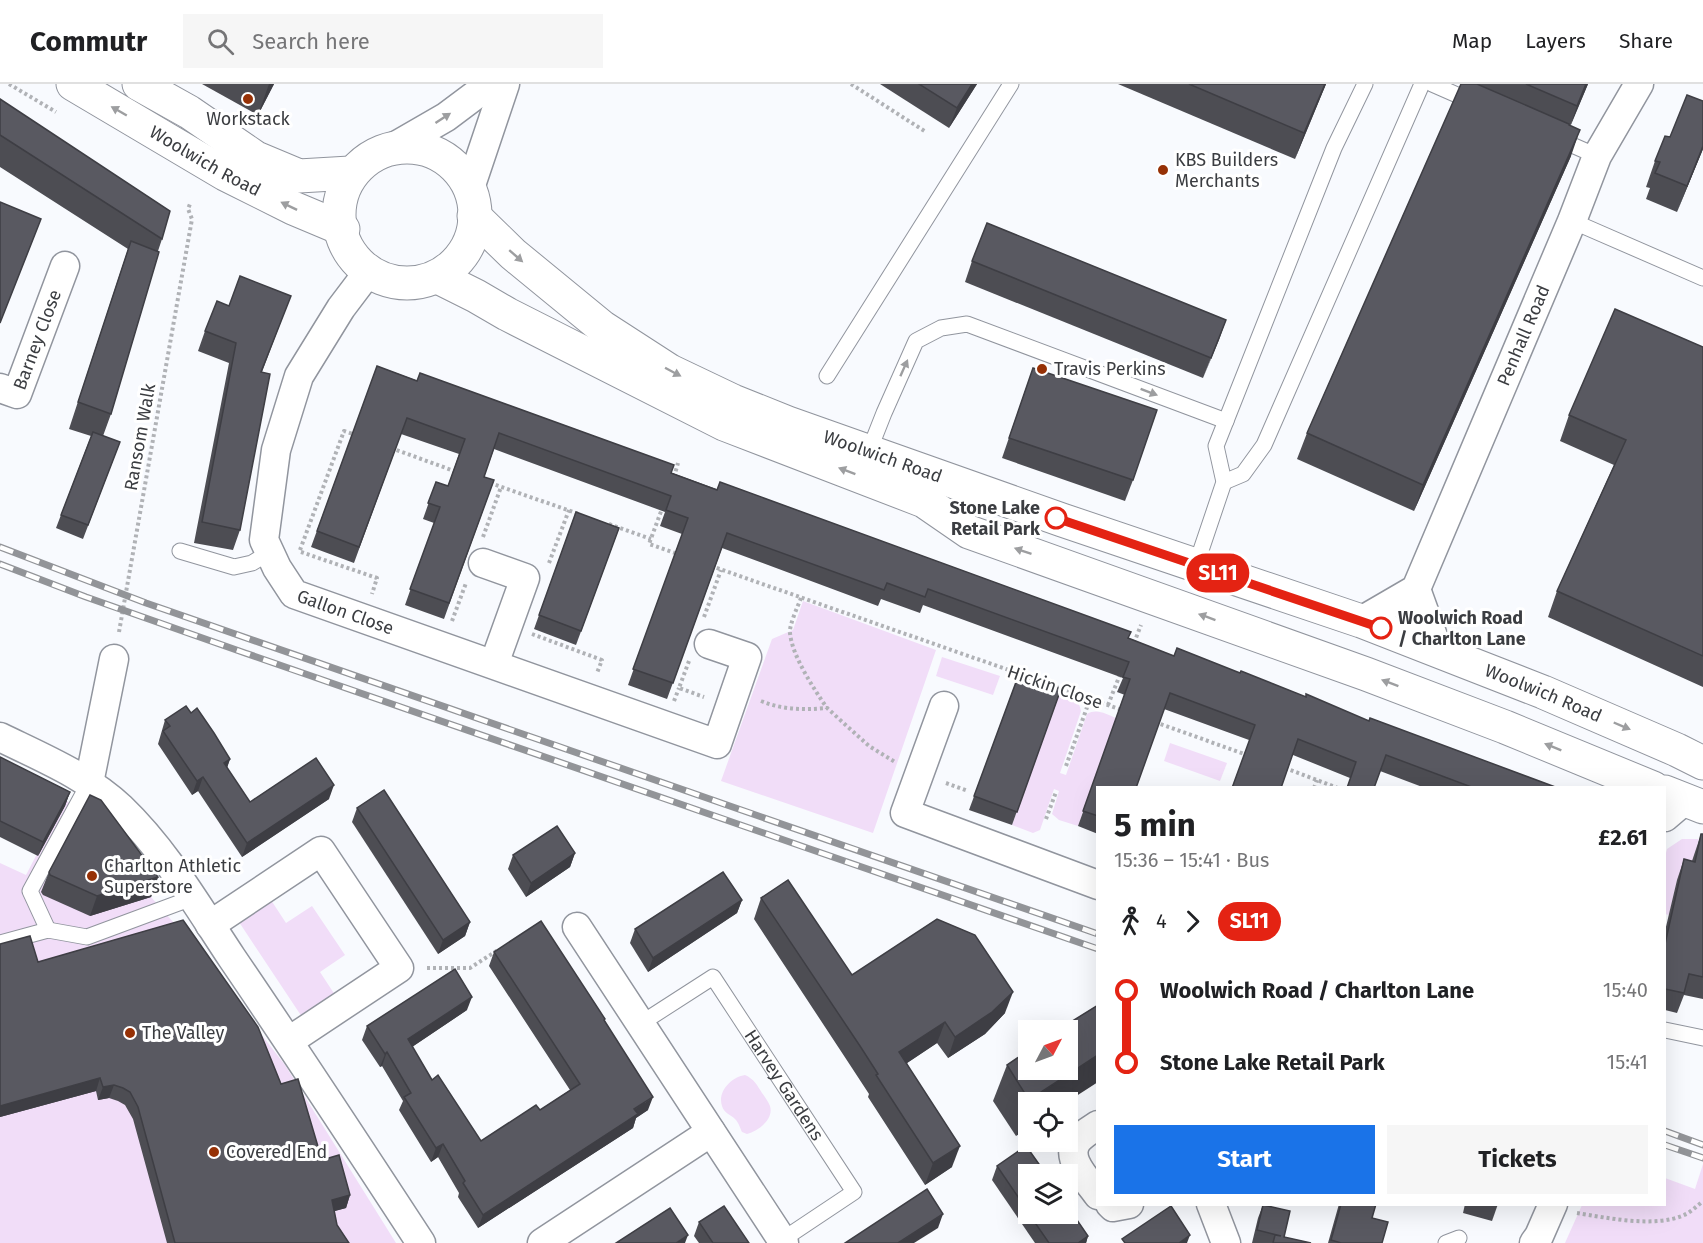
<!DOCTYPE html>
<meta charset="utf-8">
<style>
:root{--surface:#fff;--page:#f6f6f6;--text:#202124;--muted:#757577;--line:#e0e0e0;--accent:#1a73e8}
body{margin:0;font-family:"Fira Sans",sans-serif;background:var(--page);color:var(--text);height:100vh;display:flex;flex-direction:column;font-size:22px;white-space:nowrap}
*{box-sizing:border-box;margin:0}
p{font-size:20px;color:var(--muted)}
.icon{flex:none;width:33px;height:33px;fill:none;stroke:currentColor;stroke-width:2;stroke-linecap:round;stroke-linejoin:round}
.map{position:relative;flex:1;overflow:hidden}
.sheet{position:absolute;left:1096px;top:702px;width:570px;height:420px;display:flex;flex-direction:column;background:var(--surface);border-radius:0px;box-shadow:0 6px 24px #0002}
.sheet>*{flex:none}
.badge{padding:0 12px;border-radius:20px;font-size:21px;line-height:39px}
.needle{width:39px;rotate:49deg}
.buttons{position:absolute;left:1018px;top:936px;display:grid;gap:12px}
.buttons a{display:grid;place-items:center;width:60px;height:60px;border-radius:0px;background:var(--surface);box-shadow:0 6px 24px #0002;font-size:30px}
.map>.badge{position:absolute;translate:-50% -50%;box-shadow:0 0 0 3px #fff}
.legs{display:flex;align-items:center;gap:9px;height:66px;padding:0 18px;font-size:20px}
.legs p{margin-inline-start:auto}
.overview{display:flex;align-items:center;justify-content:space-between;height:102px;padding:0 18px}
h1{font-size:33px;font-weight:700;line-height:45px}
.action{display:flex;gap:12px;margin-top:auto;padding:12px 18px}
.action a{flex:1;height:69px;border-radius:0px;background:var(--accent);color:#fff;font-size:24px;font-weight:700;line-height:69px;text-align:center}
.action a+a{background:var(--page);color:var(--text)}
ul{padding:0 18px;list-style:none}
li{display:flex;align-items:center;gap:21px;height:72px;font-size:22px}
li i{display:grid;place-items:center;width:9px;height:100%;margin:0 8px;background:currentColor}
li i::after{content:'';width:15px;height:15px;margin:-8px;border:4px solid;border-radius:50%;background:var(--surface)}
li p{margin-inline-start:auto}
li:first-child i{background:linear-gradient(#0000 50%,currentColor 0)}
li:last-child i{background:linear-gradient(currentColor 50%,#0000 0)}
header{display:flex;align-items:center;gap:36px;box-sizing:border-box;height:84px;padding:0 30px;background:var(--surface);border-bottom:2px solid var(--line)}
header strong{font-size:28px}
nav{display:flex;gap:33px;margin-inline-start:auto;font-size:21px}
.search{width:420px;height:54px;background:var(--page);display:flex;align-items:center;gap:15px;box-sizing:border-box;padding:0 21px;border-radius:0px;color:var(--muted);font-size:22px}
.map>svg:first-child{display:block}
.green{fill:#f1ddf8}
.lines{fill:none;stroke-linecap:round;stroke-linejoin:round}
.lane-casing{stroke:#91959e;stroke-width:17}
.street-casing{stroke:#91959e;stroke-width:31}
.primary-casing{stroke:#91959e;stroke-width:35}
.path{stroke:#b0b2b6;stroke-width:4;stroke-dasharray:3 3;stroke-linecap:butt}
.lane{stroke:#fff;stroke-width:15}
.street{stroke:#fff;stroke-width:28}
.primary{stroke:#fff;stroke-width:33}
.rail-casing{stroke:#929498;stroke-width:7}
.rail{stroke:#fff;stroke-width:4.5;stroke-dasharray:14;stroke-linecap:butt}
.wall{fill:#4d4d53}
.shaded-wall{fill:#3e3e44}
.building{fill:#595961;stroke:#3e3e44;stroke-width:1.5}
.oneway{fill:#9d9ea0}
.line-1-casing{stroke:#fff;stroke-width:14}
.line-1{stroke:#e42313;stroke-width:9}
.poi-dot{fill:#963106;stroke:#fff;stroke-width:2}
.stop-1-dot{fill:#fff;stroke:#e42313;stroke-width:3}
.labels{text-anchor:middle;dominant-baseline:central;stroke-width:6;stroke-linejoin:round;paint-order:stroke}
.poi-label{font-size:18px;fill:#3b3d41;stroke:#fff;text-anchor:start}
.street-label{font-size:18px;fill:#3b3d41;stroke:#fff}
.stop-label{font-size:18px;font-weight:bold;fill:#3b3d41;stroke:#fff;text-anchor:end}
</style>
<header>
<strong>Commutr</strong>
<div class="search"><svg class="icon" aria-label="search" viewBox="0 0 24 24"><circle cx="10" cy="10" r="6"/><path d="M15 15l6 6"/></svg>Search here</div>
<nav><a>Map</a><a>Layers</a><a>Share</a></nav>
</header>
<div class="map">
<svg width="1703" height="1159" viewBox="0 0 1703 1159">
<rect width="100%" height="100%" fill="#f8fafe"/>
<!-- green -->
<g class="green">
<path d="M803,517l133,49 -63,183 -152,-52 51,-142 21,-9z"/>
<path d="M942,573l58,19 -7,19 -57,-19z"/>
<path d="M1060,608c13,5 18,5 21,19l-21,62 6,2 21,-61c10,-6 19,0 29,4l-38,108 -19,-6 -7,-6 7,-23 -5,-2 -14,41 -7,3 -21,-8z"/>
<path d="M1170,659l57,20 -7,18 -56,-20z"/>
<path d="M65,716l24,14 62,83 30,34 104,134 111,178h-396v-380l26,12z"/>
<path d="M1682,755h17l-12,43 -10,-2 -8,35 -4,-1v-57l2,-8z"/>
<path d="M269,813l17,26 26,-17 33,49 -25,17 17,26 -33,22 -67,-101z"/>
<path d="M745,991c9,4 12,10 17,18 3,4 6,8 8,13 4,13 -11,25 -23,28l-5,-2c-2,-4 -3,-9 -7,-13 -4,-4 -11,-6 -13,-13 -5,-15 10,-29 23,-31z"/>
<path d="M1703,1080v79h-138l17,-38 83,-1v-26l30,11z"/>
</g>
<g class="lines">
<!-- lane casing -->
<g class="lane-casing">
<g id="lane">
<path d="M1432,0l41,18"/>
<path d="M1556,54l41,18"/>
<path d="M1572,137l131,57"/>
<path d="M827,292l184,-292"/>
<path d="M869,367l15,-38 32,-72 25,-13 26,-4 259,97"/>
<path d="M1224,398l19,-8 21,-29 158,-361"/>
<path d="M180,467l54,16 18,-4 18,-11"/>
<path d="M1196,481l28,-83 -8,-36 118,-298 31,-64"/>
<path d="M48,846l-18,-39 59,-108"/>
<path d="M0,859l48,-13 39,7 105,-39"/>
<path id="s1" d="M640,940l73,-47 141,215 -72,48"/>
<path d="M1665,946l38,8"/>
<path d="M1446,1159l13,-5"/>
</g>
</g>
<!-- street casing -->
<g class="street-casing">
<g id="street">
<path d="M394,63l52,-30 44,-33"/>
<path d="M469,107l36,-107"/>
<path id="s2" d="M369,187l-28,37 -42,68 -23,74 -12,90 13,28 17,26 423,150 30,-87 -38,-13"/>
<path id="s3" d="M0,304l17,6 48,-128"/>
<path d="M483,479l42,15 -31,86"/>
<path d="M1416,505l22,61"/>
<path id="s4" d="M1361,537l55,-32 156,-368 25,-65 42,-72"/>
<path d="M944,622l-39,107 193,72"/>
<path d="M0,653c41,20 87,39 121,71 45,43 77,99 111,150 64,94 127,190 189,285"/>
<path d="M89,699l25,-124"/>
<path d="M1665,733l20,-17"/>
<path d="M210,841l111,-74 78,117 -110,73"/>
<path d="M577,843l207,316"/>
<path d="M1098,1041c-6,4 -15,9 -20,15 -15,18 10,40 20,55"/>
<path d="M1110,1120l3,3 16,-3"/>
<path d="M1211,1120l15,39"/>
<path d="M542,1159l169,-111"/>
<path d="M1534,1159l5,-7 14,-32"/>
</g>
</g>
<!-- primary casing -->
<g class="primary-casing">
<g id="primary">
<path id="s5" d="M73,0l152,90 68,34 50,21"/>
<path d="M139,0l50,28 67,46 43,18 51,-3"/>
<circle cx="407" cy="131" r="68"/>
<path id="s6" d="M474,132l39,38 89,73 68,44 63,30 55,22 274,97 299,101 182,71 134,58 26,13"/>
<path d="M438,193l38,19 31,18 217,110 200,77 45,31 397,142 139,53 148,61"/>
<path d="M1665,708l38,15"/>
</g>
</g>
<!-- path -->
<g class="path">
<path d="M9,0l47,28"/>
<path d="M851,0l75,48"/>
<path d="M391,364l66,24"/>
<path d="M674,393l4,-14"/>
<path d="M490,399l89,31"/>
<path d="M663,422l-14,38 29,10"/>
<path d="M609,440l42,15"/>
<path d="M483,453l18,-50"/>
<path d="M300,466l44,-119 12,4"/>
<path d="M301,468l76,26 -5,16"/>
<path d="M549,479l20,-53"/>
<path d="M711,482l312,109"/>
<path d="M801,514c-3,8 -12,27 -11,35 2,23 24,56 37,75"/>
<path d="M704,533l17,-47"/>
<path d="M452,537l14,-38"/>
<path d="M119,548l73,-413 -4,-10 2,-5"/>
<path d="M532,550l70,26 -5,13"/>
<path d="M1134,559l7,-18"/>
<path d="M689,577l-10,27 25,9"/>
<path d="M1033,595l89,31"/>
<path d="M674,617l5,-13"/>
<path d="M761,617c22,9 43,9 66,7l42,38 26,16"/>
<path d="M1108,621l13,-33"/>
<path d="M1155,638l92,33"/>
<path d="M1066,682l24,-67"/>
<path d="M1285,684l53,20"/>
<path d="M946,699l22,8"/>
<path d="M1314,704l3,-8"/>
<path d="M1046,735l10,-27"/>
<path d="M427,884h43l28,-18"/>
<path d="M1577,1129c31,5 78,15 107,2 7,-3 13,-9 19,-14"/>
</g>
<!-- lane -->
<use href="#lane" class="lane"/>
<!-- street -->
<use href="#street" class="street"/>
<!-- primary -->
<use href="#primary" class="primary"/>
<!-- rail casing -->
<g class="rail-casing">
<g id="rail">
<path d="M0,463l146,56 952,331"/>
<path d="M0,480l86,33 159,56 853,296"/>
<path d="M1665,1047l38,14"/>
<path d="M1665,1061l38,13"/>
</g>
</g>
<!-- rail -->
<use href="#rail" class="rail"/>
</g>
<!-- wall -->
<g class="wall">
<path d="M202,0h72l-16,31z"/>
<path d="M880,0h97l-28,44z"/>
<path d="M1118,0h208l-31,75z"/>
<path d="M1461,0h127l-18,42 1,30 -157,355 -117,-52 10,-26z"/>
<path d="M0,15l162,140 -4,12 -47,163 -8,22 17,6 -37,97 -27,-11 35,-92 -22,-7 59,-180 -128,-82z"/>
<path d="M1703,65l-26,63 -31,-13 4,-11 -4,-1 9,-26z"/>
<path d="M972,177l254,59 -23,58 -238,-96z"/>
<path d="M229,222l54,10 -21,56 -22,158 -7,20 -39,-7 35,-180 -31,-12 7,-20z"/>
<path d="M1703,263v340l-155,-70 9,-26 57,-126 -54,-24 9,-26z"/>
<path d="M377,282l751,272 46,18 66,17 129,48 189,67h-133l-45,-17 -30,7 -57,-23 -44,-15 -85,-31 -66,79v46l-20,-8 47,-131 -8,-3 6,-14 -200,-73 -3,8 -39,-14 -3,7 -156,-58 -55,151 -39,-14 54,-151 -22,-8 5,-14 -171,-63 -10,28 10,3 -50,139 -39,-14 29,-82 -11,-4 13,-37 12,4 11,-32 -58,-20 -47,129 -43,-16z"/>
<path d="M1033,284l100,112 -8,21 -123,-43z"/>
<path d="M576,428l43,16 -43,117 -42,-16z"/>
<path d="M1019,590l42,15 -49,136 -43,-15z"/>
<path d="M191,629l39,46 -3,9 23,34 79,-3 -87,58 -44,-66 -6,4 -34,-51 7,-24z"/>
<path d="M0,673l70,35 -5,14 -27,50 -38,-19z"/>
<path d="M357,724l113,114 -5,14 -27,18 -86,-132z"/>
<path d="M1701,750h2v165l-19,-4 -7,18 -12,-3v-79l12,-51 7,-21 8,2z"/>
<path d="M575,769l-5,14 -44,30 -18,-28 5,-14z"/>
<path d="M49,788l109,5 -7,20 -61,19 -47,-21 -2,-3z"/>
<path d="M761,814l91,77 153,38 -20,21 -37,24 -11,-15 -30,20 45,104 -27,18 -57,-88 1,-3 -17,-26 -98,-149z"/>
<path d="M742,816l-5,13 -89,59 -18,-29 5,-14z"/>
<path d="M0,860l38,18 243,122 41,76 28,35 -4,13 -12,3 3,14 12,18h-182l-34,-124 -8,-14 -7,-4 -9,-3 -11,2 -2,-9 -96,26z"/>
<path d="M494,868l111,67v2l43,89 -12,8 -3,10 -155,100 -20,-31 1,-4 -21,-36 -7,5 -32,-52 4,-9 -21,-35 -2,1 -18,-27 5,-14 100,-16 -55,37 20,33 49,61 59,-31 30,-20 -81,-124z"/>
<path d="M1098,921l-82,131 -23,-35 14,-36z"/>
<path d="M997,1082l91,70 -2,7h-51l-43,-63z"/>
<path d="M1339,1120h37l-4,14 10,25h-54z"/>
<path d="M1465,1120h33l-6,17 -29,-8z"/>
<path d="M1263,1121l21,32 27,6h-59l6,-25z"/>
<path d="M699,1138l50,21h-50l-5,-7z"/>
</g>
<!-- shaded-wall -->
<g class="shaded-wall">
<path d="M269,0h5l-16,31z"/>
<path d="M972,0h5l-28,44 8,-20z"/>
<path d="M1325,0h1l-31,75 9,-26z"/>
<path d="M1586,0h2l-20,48 9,-26z"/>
<path d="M1580,46l-9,26 -157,355 9,-26z"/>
<path d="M1703,62v3l-26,63 10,-26z"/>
<path d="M1226,236l-7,20 -16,38 8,-20z"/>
<path d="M230,675l-5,14 -1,-10z"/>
<path d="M203,693l-5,14 -6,4 5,-14z"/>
<path d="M334,701l-5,14 -87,58 5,-14z"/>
<path d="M70,708l-5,14 -27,50 5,-14z"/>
<path d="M575,769l-5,14 -44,30 5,-14z"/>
<path d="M158,793l-7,20 -61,19 7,-20z"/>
<path d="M742,816l-5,13 -89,59 5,-14z"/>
<path d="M470,838l-5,14 -27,18 5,-14z"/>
<path d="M1013,908l-8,21 -20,21 -37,24 7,-21z"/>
<path d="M472,913l-5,13 -64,43 5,-14z"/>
<path d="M945,938l-8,21 -45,30 7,-21z"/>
<path d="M387,968l-5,14 -2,1 5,-13z"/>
<path d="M1098,971v27l-31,20h-38v26l-13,8 13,-36z"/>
<path d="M100,994l-4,13 -96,26v-11z"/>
<path d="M114,1001l-5,13 -11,2 5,-13z"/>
<path d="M653,1013l-5,13 -12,8 -3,10 -155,100 5,-13z"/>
<path d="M443,1060l-5,13 -7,5 5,-14z"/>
<path d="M960,1062l-8,21 -27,18 8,-22z"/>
<path d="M350,1111l-4,13 -18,5 4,-13z"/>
<path d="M943,1130l-5,14 -24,15h-16z"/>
<path d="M688,1151l-3,8h-9z"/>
<path d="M1190,1151l-3,8h-8z"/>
<path d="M1088,1152l-2,7h-8z"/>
</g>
<!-- building -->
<g class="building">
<path d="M919,0h53l-15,24z"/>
<path d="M1189,0h136l-21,49z"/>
<path d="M1461,0h16l92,40v1l11,5 -157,355 -116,-52z"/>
<path d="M1526,0h60l-9,22z"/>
<path d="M1687,11l16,6v45l-16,40 -32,-13 5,-11 -5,-1 10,-25 5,1z"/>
<path d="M0,15l170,112 -8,28 -162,-104z"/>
<path d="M0,118l41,17 -41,104z"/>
<path d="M987,139l239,97 -15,38 -239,-97z"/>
<path d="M131,157l28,11 -48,162 -33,-12z"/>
<path d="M240,192l51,20 -30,76 9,2 -30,156 -38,-8 34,-179 -31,-12 12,-30 12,5z"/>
<path d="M1615,225l88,38v309l-146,-65 69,-151 -57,-25z"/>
<path d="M377,282l40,15 3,-8 254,92 -3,8 46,17 3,-8 411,150 -3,6 46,18 3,-8 63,25 1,-2 65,26v-3l63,27 1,-3 188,70h-84l-88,-33 -12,33h-27l9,-26 -58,-23 -17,49h-49l23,-63 -85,-32 -34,95h-38v28l-15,-5 47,-132 -7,-2 6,-15 -201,-73 -3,8 -38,-14 -3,7 -157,-57 -54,150 -40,-14 55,-151 -22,-8 5,-14 -172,-63 -15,44 10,3 -45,123 -39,-14 30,-82 -12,-4 8,-21 12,4 17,-47 -58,-21 -48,129 -42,-16z"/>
<path d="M1033,284l124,42 -24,70 -124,-42z"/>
<path d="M93,348l27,10 -32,83 -27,-10z"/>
<path d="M576,428l43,16 -38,103 -42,-16z"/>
<path d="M1019,590l42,15 -44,123 -43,-16z"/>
<path d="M186,622l5,7 6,-5 17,25 16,26 -6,4 26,39 66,-44 18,27 -87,58 -44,-66 -6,4 -34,-50 7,-5 -5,-6z"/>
<path d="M0,673l70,35 -27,50 -43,-21z"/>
<path d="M384,706l86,132 -27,18 -86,-132z"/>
<path d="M90,711l11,5 57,77 -61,19 -47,-21 -1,-3z"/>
<path d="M557,742l18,27 -44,30 -18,-28z"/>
<path d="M1701,750h2v143l-14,-3 -5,19 -19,-4v-45l19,-85 11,3z"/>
<path d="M723,788l19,28 -89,58 -18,-29z"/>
<path d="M788,796l64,95 85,-56 38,16 38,57 -21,20 -37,25 -10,-15 -46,30 61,94 -27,17 -57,-88 2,-1 -18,-28 -99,-148z"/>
<path d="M183,836l75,107 23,57 17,-5 24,81 17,-5 11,40 -18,5 5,25 12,18h-174l-37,-136 -8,-15 -7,-4 -9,-3 -11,2 -3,-9 -100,28v-162l30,-8 8,26z"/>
<path d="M541,837l64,98 -1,1 49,77 -19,12 4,5 -155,101 -20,-32 2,-2 -22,-37 -7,4 -32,-51 7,-4 -24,-41 -2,2 -18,-28 88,-57 17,28 -64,42 24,41 6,-5 43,66 55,-36 4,5 40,-26 -86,-132z"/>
<path d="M1098,921v50l-69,45 -22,-35 22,-15v20h39v-40h-10z"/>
<path d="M1020,1066h9l17,24h-17v39l-32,-47z"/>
<path d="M927,1105l16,25 -45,29h-53z"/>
<path d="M1341,1120h35l-4,14 16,4 -6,21h-41l-10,-3z"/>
<path d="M1263,1121l27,6 -6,26 27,6h-38l2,-8 6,1 -24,-6z"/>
<path d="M724,1122l25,37h-36l-14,-21z"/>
<path d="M1171,1122l19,29 -11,8h-54l-3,-4z"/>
<path d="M1068,1123l20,29 -10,7h-29l-20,-29h39z"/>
<path d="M670,1124l18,27 -12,8h-60z"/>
</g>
<!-- one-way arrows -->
<defs><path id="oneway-solid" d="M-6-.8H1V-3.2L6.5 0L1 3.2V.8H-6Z" transform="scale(1.5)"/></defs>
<g class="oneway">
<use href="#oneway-solid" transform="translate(119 27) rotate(-150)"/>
<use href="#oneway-solid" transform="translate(443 34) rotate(-33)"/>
<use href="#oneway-solid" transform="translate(289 122) rotate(-154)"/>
<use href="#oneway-solid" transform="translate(516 172) rotate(41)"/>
<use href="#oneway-solid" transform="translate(904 284) rotate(-66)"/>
<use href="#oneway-solid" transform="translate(673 288) rotate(28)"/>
<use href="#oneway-solid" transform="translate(1149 308) rotate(21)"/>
<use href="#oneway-solid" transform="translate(847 387) rotate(-159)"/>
<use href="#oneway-solid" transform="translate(1023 467) rotate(-161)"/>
<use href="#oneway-solid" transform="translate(1207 533) rotate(-160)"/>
<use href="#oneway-solid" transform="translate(1390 599) rotate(-159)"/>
<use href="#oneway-solid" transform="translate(1622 642) rotate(23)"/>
<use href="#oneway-solid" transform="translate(1553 663) rotate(-158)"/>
</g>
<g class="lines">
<!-- line-1 casing -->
<g class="line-1-casing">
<path id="line-1" d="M1056,434l325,110"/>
</g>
<!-- line-1 -->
<use href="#line-1" class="line-1"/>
</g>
<!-- markers -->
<g class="poi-dot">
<circle cx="248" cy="15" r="6"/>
<circle cx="1163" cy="86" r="6"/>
<circle cx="1042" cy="285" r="6"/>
<circle cx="92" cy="792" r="6"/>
<circle cx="130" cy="949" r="6"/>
<circle cx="214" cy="1068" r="6"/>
</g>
<g class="stop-1-dot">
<circle cx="1056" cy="434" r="10"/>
<circle cx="1381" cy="544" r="10"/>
</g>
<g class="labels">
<!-- poi labels -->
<g class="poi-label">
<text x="248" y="35" text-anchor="middle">Workstack</text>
<text x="1175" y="76">KBS Builders<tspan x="1175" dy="21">Merchants</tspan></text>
<text x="1054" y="285">Travis Perkins</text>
<text x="104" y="782">Charlton Athletic<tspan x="104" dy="21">Superstore</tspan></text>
<text x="142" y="949">The Valley</text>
<text x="226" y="1068">Covered End</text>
</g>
<!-- street labels -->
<g class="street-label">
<text stroke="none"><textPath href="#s5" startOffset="153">Woolwich Road</textPath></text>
<text stroke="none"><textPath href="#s4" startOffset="339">Penhall Road</textPath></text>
<text stroke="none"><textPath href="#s3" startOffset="76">Barney Close</textPath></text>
<text transform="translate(140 353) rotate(-80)">Ransom Walk</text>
<text stroke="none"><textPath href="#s6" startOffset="480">Woolwich Road</textPath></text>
<text stroke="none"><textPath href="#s2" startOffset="411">Gallon Close</textPath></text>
<text transform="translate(1055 603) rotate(19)">Hickin Close</text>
<text stroke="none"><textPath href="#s6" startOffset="1182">Woolwich Road</textPath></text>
<text stroke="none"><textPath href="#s1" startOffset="216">Harvey Gardens</textPath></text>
</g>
<!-- stop labels -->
<g class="stop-label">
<text x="1040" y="424">Stone Lake<tspan x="1040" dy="21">Retail Park</tspan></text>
<text x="1398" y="534" text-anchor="start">Woolwich Road<tspan x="1398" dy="21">/ Charlton Lane</tspan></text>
</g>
</g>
</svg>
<div class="buttons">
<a><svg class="needle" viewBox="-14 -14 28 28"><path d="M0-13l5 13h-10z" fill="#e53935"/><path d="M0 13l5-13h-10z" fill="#757577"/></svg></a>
<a><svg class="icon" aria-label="locate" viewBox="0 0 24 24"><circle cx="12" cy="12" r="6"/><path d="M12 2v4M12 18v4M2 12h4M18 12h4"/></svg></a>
<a><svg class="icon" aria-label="layers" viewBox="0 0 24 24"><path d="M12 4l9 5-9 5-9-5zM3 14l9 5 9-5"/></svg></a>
</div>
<b class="badge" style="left:1218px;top:489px;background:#e42313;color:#fff">SL11</b>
<section class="sheet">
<div class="overview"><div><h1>5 min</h1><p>15:36 – 15:41 · Bus</p></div><b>£2.61</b></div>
<div class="legs"><svg class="icon" aria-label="walk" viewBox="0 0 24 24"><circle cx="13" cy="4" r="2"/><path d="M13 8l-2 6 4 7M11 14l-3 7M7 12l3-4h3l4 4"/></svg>4<svg class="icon" aria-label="forward" viewBox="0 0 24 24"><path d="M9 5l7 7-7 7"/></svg><b class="badge" style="background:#e42313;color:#fff">SL11</b></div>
<ul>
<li><i style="color:#e42313"></i><b>Woolwich Road / Charlton Lane</b><p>15:40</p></li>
<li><i style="color:#e42313"></i><b>Stone Lake Retail Park</b><p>15:41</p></li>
</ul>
<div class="action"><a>Start</a><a>Tickets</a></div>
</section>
</div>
